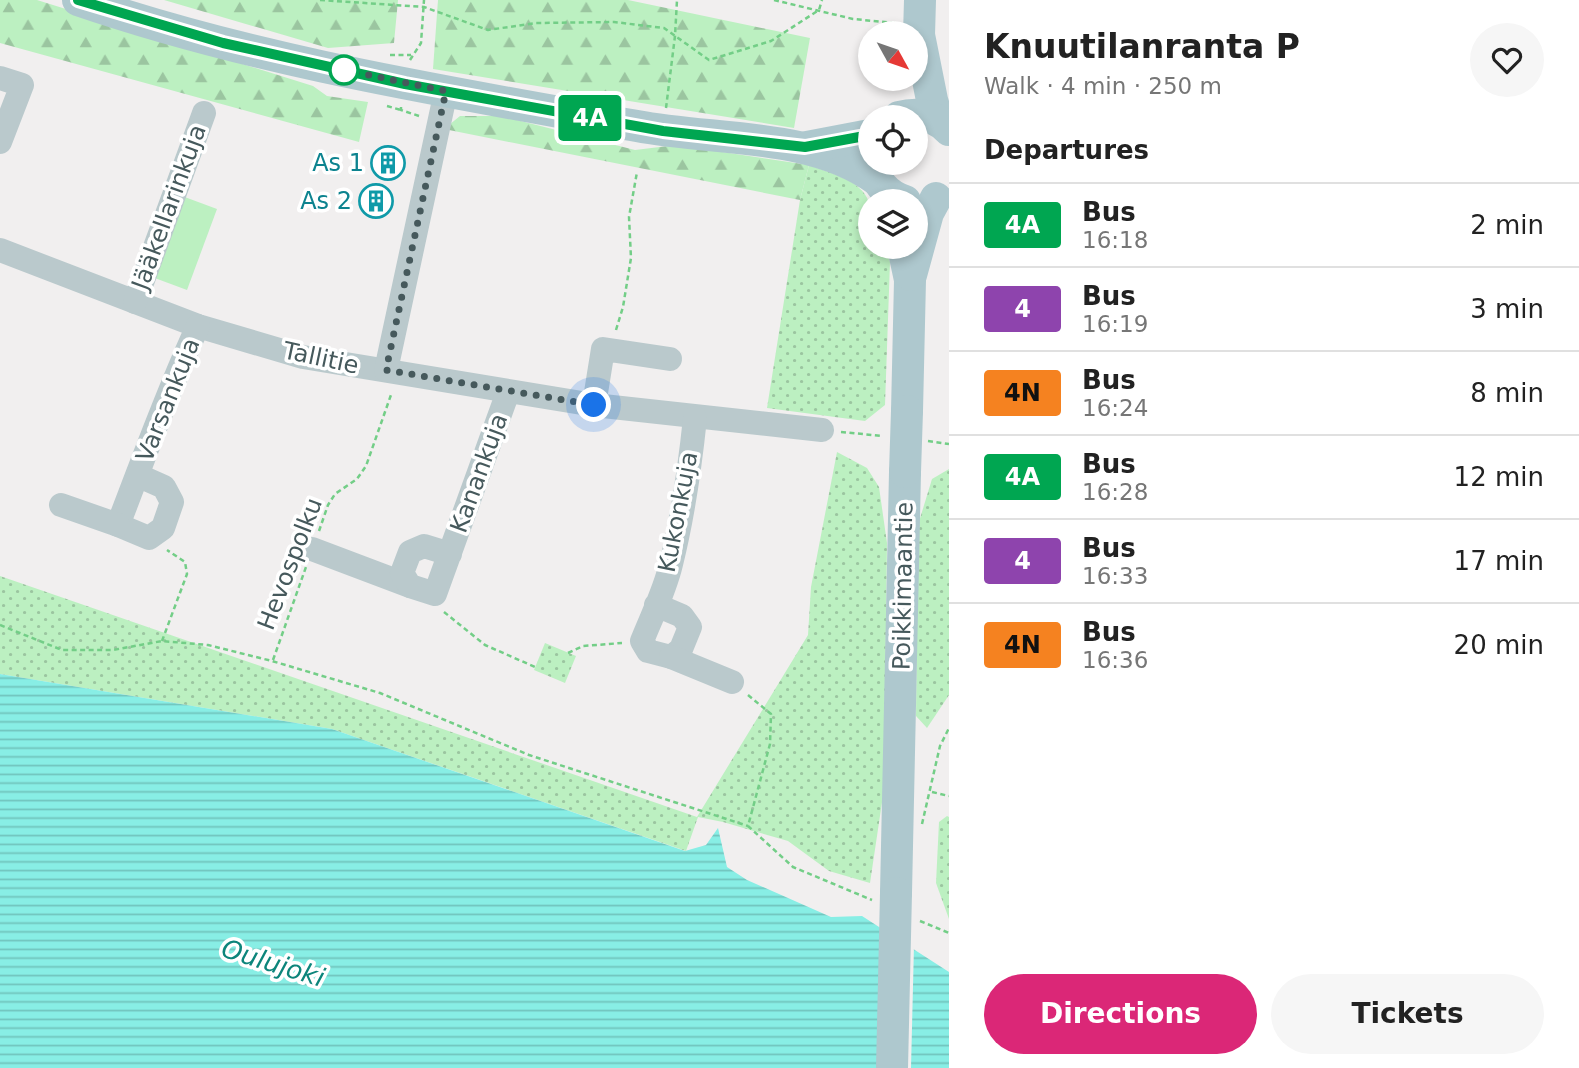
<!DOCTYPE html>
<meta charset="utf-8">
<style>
:root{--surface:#fff;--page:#f6f6f6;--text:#222;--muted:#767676;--line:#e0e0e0;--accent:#db2777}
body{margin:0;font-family:"DejaVu Sans",sans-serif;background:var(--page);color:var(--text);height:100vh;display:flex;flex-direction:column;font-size:26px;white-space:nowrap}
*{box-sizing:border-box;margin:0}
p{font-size:23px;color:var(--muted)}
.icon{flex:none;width:38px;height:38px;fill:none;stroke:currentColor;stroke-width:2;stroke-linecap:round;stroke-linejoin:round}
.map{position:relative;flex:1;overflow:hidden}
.panel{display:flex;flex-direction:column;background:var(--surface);width:630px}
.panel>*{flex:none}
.badge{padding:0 14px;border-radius:5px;font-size:24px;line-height:46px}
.needle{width:46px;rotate:130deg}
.controls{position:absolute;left:858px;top:21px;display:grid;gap:14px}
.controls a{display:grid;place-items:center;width:70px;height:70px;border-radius:50%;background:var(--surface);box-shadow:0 4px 10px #0003;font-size:35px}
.you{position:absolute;width:35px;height:35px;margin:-18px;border:5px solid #fff;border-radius:50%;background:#1a73e8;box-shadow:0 0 0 10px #1a73e833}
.map>.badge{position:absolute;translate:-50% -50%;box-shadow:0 0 0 4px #fff}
h2{padding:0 35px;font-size:26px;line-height:63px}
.round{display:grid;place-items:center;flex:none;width:74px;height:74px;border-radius:37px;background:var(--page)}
.overview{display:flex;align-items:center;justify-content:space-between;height:119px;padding:0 35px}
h1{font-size:33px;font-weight:700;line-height:52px}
.action{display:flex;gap:14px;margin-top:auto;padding:14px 35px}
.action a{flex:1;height:80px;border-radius:42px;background:var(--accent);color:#fff;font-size:28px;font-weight:700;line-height:80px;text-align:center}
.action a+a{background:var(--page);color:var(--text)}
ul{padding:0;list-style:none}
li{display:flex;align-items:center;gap:21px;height:84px;padding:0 35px;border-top:2px solid var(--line)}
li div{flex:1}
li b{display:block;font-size:26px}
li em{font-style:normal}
li .badge{min-width:77px;font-weight:700;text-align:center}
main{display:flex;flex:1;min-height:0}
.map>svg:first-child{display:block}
.green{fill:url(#green-dots)}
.forest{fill:url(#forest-firs)}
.pitch{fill:#bcf0c1}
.water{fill:url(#water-rules)}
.pier{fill:#f1efef}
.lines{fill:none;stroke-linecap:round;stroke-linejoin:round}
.path{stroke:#73ce87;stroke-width:2.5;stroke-dasharray:5 3.5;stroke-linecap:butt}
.minor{stroke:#bac9cc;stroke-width:24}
.major{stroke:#aec8ce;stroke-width:32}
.major-bridge{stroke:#aec8ce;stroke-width:32}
.line-casing{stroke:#fff;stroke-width:16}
.line{stroke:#00a651;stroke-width:10}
.walk{stroke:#46595c;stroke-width:7;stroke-dasharray:0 12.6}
.stop-dot{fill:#fff;stroke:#00a651;stroke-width:3.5}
.labels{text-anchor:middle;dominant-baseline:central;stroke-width:7;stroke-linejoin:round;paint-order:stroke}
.culture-label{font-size:24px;fill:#0d838f;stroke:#fff;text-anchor:end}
.street-label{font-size:24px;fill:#46595c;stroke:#fff}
.water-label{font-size:26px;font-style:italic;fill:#0c857b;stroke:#fff}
</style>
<main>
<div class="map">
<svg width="949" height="1068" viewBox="0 0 949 1068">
<defs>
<pattern id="green-dots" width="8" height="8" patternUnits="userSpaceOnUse" patternTransform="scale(1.75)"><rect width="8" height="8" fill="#bcf0c1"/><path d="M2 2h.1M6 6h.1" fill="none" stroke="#9bc5a0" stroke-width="1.8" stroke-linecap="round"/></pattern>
<pattern id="forest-firs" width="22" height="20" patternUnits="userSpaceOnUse" patternTransform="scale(1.75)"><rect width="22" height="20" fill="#bcf0c1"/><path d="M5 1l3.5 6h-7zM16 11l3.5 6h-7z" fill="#9bc5a0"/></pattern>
<pattern id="water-rules" width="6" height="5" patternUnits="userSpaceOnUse" patternTransform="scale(1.75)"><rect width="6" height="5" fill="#88eee5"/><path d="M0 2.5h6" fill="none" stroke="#71c4bd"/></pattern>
</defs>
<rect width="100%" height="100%" fill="#f1efef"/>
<!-- green -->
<g class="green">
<path d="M809,165c20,8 52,14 60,37 4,13 1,32 1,45h16l4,15 -5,143 -20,16 -98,-13 33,-208z"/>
<path d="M837,452l30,16 12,19 8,56 -3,246 -14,94 -41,-12 -41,-30 -65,-19 -25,-5 -12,34 -354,-122 -332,-55v-98l697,241 111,-182 3,-48z"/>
<path d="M949,469v226l-22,33 -11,-12 2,-191 14,-46z"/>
<path d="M545,643l31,13 -11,27 -31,-13z"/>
<path d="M947,816l2,1v102l-13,-36 3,-61z"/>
</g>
<!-- forest -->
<g class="forest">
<path d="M0,0h37l276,86 14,10 41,6 -9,40 -359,-99z"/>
<path d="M164,0h234l-4,43 -66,5z"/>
<path d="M438,0h190l182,38 -16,90 -361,-59z"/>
<path d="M460,116h41l134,34 41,-5 133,20 -9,35 -356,-71z"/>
</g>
<!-- pitch -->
<path class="pitch" d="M182,196l35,13 -30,81 -35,-13z"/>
<!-- water -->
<path class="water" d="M0,674l332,55 353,122 21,-6 12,-17 9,39 20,13 84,37 31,-1 87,56v96h-949z"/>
<!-- pier -->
<path class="pier" d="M895,933l19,12 -3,123h-19z"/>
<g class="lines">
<!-- path -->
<g class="path">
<path d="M320,0l104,7 64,23 48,-7 78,-1 50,6 45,32 62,-19 48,-31 3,-10"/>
<path d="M774,0l79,19 42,4"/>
<path d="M390,55h21"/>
<path d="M410,60l11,-17 3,-43"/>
<path d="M387,106l14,4"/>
<path d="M401,107v3l18,6"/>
<path d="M666,108l9,-72 2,-36"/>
<path d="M616,330l7,-23 8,-49 -2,-41 8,-45"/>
<path d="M841,432l42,4"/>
<path d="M928,441l21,3"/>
<path d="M319,531l9,-26 7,-11 22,-15 9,-13 26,-74"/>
<path d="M444,612l41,33 50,22"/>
<path d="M0,625l62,25h51l49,-9 46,4 64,16 108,32 149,62 219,71"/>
<path d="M162,641l25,-67 -2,-12 -18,-12"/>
<path d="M568,653l15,-7 39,-3"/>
<path d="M273,660l33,-93"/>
<path d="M748,695l23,19 -1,30 -22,82 45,41 79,33"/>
<path d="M932,792l17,4"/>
<path d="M922,824l18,-78 9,-18"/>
<path d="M920,921l29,12"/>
</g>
<!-- minor -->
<g class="minor">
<path d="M0,78l22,7 -22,57"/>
<path d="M0,250l198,76 105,31 291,48 228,25"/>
<path d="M135,302l69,-189"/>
<path d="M386,370l60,-279"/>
<path d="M594,405l9,-56 67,10"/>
<path d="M137,475l27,12 8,15 -9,26 -14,10 -31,-13c26,-67 50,-135 80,-199"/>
<path d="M61,505l57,20"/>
<path d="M312,549l98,37"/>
<path d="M450,554l-26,-8 -14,6 -8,21 8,13 25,8 73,-202"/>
<path d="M656,605l26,11 8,11 -9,22 -10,8 -23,-6 -6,-10c10,-25 23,-51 29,-77 12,-48 19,-98 24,-146"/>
<path d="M671,657l61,25"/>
</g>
<!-- major -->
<g class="major">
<path d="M78,0c181,62 371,92 559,126 77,15 175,6 240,54"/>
<path d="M919,35l13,65 6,20"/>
<path d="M915,53l4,-18 1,-35"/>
<path d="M899,117c19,-5 36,-2 50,13"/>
<path d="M807,147l63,-12"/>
<path d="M872,163c3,19 14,32 33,38"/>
<path d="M903,247l7,33 -3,131"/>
<path d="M911,275l17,-62 8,-15"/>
<path d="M896,893l9,-421"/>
</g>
<!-- major-bridge -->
<g class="major-bridge">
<path d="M905,472l2,-61"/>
<path d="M892,1068l4,-175"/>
</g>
</g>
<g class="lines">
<!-- line casing -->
<g class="line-casing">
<path id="line" d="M78,0l145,43 182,41 258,47 142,16 65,-12"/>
</g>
<!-- line -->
<use href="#line" class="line"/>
<!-- walk -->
<path class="walk" d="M344,70l102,21 -60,279 208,35"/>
</g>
<!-- icons -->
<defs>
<g id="building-ring" transform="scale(1.75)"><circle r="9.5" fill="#fff" stroke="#0f9aa8" stroke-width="1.5"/><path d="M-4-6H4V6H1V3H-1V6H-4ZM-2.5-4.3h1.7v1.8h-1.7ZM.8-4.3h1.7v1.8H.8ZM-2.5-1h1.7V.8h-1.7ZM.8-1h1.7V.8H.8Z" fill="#0f9aa8"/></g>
</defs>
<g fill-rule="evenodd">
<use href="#building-ring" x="388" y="163"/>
<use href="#building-ring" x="376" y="201"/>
</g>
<!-- markers -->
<circle class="stop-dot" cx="344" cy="70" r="14"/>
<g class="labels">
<!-- culture labels -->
<g class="culture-label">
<text x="364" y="163">As 1</text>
<text x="352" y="201">As 2</text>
</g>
<!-- street labels -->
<g class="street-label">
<text transform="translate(169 207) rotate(-70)">Jääkellarinkuja</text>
<text transform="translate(321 358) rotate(12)">Tallitie</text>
<text transform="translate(168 400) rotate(-68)">Varsankuja</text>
<text transform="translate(479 473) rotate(-70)">Kanankuja</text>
<text transform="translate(678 512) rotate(-79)">Kukonkuja</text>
<text transform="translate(290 564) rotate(-69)">Hevospolku</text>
<text transform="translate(903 586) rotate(-89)">Poikkimaantie</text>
</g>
<!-- water labels -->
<g class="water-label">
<text transform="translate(273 963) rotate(17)">Oulujoki</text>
</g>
</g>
</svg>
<div class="controls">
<a><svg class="needle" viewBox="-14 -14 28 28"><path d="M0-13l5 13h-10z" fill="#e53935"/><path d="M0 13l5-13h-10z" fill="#767676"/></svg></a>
<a><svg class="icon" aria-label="locate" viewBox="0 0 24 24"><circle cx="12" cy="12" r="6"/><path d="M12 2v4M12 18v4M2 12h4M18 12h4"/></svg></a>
<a><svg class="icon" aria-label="layers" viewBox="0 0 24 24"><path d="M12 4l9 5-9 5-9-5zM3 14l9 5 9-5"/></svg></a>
</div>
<div class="you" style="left:594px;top:405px"></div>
<b class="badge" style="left:590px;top:118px;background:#00a651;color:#fff">4A</b>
</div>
<section class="panel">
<div class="overview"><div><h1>Knuutilanranta P</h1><p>Walk · 4 min · 250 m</p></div><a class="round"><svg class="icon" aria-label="heart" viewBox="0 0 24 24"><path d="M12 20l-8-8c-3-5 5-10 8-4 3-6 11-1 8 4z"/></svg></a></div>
<h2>Departures</h2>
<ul>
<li><span class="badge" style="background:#00a651;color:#fff">4A</span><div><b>Bus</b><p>16:18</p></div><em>2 min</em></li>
<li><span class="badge" style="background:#8e44ad;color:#fff">4</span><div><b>Bus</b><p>16:19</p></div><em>3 min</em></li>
<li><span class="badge" style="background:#f58220;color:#111">4N</span><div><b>Bus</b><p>16:24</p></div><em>8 min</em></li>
<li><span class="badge" style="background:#00a651;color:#fff">4A</span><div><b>Bus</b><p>16:28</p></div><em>12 min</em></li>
<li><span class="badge" style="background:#8e44ad;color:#fff">4</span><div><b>Bus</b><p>16:33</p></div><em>17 min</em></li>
<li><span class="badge" style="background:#f58220;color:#111">4N</span><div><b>Bus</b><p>16:36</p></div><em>20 min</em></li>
</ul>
<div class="action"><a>Directions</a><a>Tickets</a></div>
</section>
</main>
